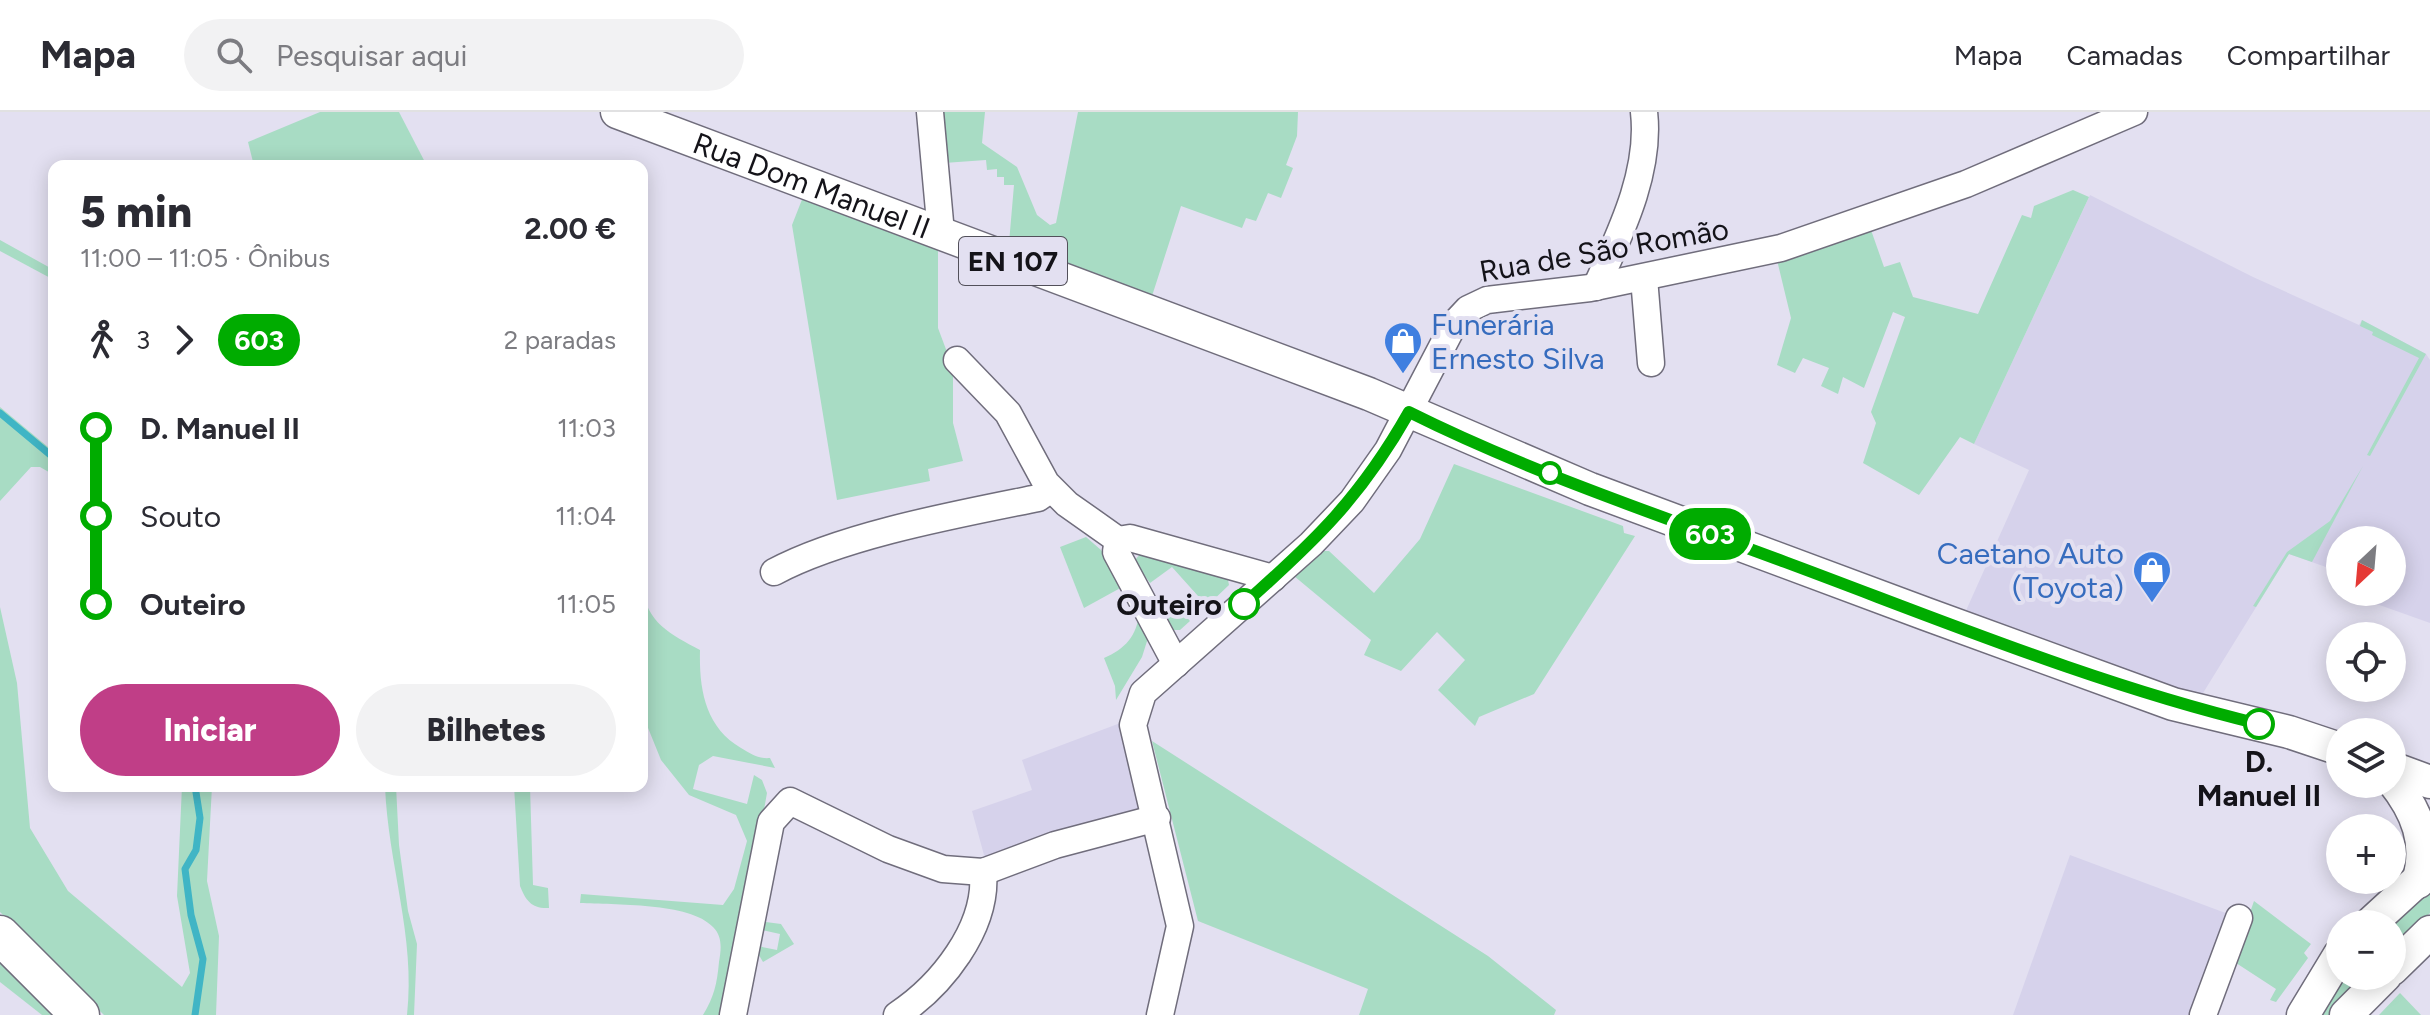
<!DOCTYPE html>
<html lang="pt">
<meta charset="utf-8">
<style>
:root{--surface:#fff;--page:#f2f2f3;--text:#2b2b33;--muted:#7c7c81;--line:#e1e1e2;--accent:#c03e87}
body{margin:0;font-family:Figtree,sans-serif;background:var(--page);color:var(--text);height:100vh;display:flex;flex-direction:column;font-size:30px;white-space:nowrap}
*{box-sizing:border-box;margin:0}
p{font-size:26px;color:var(--muted)}
.icon{flex:none;width:44px;height:44px;fill:none;stroke:currentColor;stroke-width:2;stroke-linecap:round;stroke-linejoin:round}
.map{position:relative;flex:1;overflow:hidden}
.drawer{position:absolute;left:48px;top:48px;width:600px;height:632px;display:flex;flex-direction:column;background:var(--surface);border-radius:16px;box-shadow:0 4px 20px #0003}
.drawer>*{flex:none}
.badge{padding:0 16px;border-radius:26px;font-size:28px;line-height:52px}
.needle{width:52px;rotate:206deg}
.fabs{position:absolute;left:2326px;top:414px;display:grid;gap:16px}
.fabs a{display:grid;place-items:center;width:80px;height:80px;border-radius:50%;background:var(--surface);box-shadow:0 4px 20px #0003;font-size:40px}
.map>.badge{position:absolute;translate:-50% -50%;box-shadow:0 0 0 4px #fff}
.legs{display:flex;align-items:center;gap:12px;height:88px;padding:0 32px;font-size:26px}
.legs p{margin-inline-start:auto}
.summary{display:flex;align-items:center;justify-content:space-between;height:136px;padding:0 32px}
h1{font-size:44px;font-weight:800;line-height:60px}
.primary-button{display:flex;gap:16px;margin-top:auto;padding:16px 32px}
.primary-button a{flex:1;height:92px;border-radius:48px;background:var(--accent);color:#fff;font-size:32px;font-weight:800;line-height:92px;text-align:center}
.primary-button a+a{background:var(--page);color:var(--text)}
ul{padding:0 32px;list-style:none}
li{display:flex;align-items:center;gap:28px;height:88px;font-size:30px}
li i{display:grid;place-items:center;width:12px;height:100%;margin:0 10px;background:currentColor}
li i::after{content:'';width:20px;height:20px;margin:-10px;border:6px solid;border-radius:50%;background:var(--surface)}
li p{margin-inline-start:auto}
li:first-child i{background:linear-gradient(#0000 50%,currentColor 0)}
li:last-child i{background:linear-gradient(currentColor 50%,#0000 0)}
header{display:flex;align-items:center;gap:48px;box-sizing:border-box;height:112px;padding:0 40px;background:var(--surface);border-bottom:2px solid var(--line)}
header strong{font-size:38px}
nav{display:flex;gap:44px;margin-inline-start:auto;font-size:28px}
.search{width:560px;height:72px;background:var(--page);display:flex;align-items:center;gap:20px;box-sizing:border-box;padding:0 28px;border-radius:44px;color:var(--muted);font-size:30px}
.map>svg:first-child{display:block}
.built{fill:#d6d2eb}
.green{fill:#a8dcc4}
.lines{fill:none;stroke-linecap:round;stroke-linejoin:round}
.stream{stroke:#40b5c5;stroke-width:7}
.minor-casing{stroke:#706d7c;stroke-width:29}
.major-casing{stroke:#706d7c;stroke-width:35}
.highway-casing{stroke:#706d7c;stroke-width:41}
.minor{stroke:#fff;stroke-width:26}
.major{stroke:#fff;stroke-width:32}
.highway{stroke:#fff;stroke-width:38}
.line-1-casing{stroke:#fff;stroke-width:18}
.line-1{stroke:#00ac00;stroke-width:12}
.stop-1-dot{fill:#fff;stroke:#00ac00;stroke-width:4}
.labels{text-anchor:middle;dominant-baseline:central;stroke-width:8;stroke-linejoin:round;paint-order:stroke}
.shield{fill:#e3e0f1;stroke:#52505a;stroke-width:2}
.shield-label{font-size:28px;font-weight:bold;fill:#141319}
.street-label{font-size:30px;fill:#141319;stroke:#e3e0f1}
.shop-label{font-size:30px;fill:#366cbe;stroke:#e3e0f1;text-anchor:start}
.stop-label{font-size:30px;font-weight:bold;fill:#141319;stroke:#e3e0f1;text-anchor:end}
</style>
<header>
<strong>Mapa</strong>
<div class="search"><svg class="icon" aria-label="search" viewBox="0 0 24 24"><circle cx="10" cy="10" r="6"/><path d="M15 15l6 6"/></svg>Pesquisar aqui</div>
<nav><a>Mapa</a><a>Camadas</a><a>Compartilhar</a></nav>
</header>
<div class="map">
<svg width="2430" height="903" viewBox="0 0 2430 903">
<rect width="100%" height="100%" fill="#e3e0f1"/>
<!-- built -->
<g class="built">
<path d="M2090,83l163,82 106,48 3,-5 64,34 4,6v263l-87,-31h49v-52h-52v32l-51,-18 -94,152 -235,-82 69,-154 -55,-26z"/>
<path d="M1131,607l21,95 -165,52 -15,-55 60,-21 -10,-30z"/>
<path d="M2070,743l177,66 -34,94h-200z"/>
</g>
<!-- green -->
<g class="green">
<path d="M320,0h79l28,54h-173l-6,-24z"/>
<path d="M937,0h48l-3,31 35,24 20,48 13,10 6,-2 22,-111h220l-1,24 -11,29 7,3 -12,30 -13,-5 -12,28 -10,-3 -4,10 -61,-22 -29,90 -143,-53 5,-58h-10v-8h-7v-8l-10,1 -1,-10 -42,3z"/>
<path d="M2073,78l16,7 -115,247 -14,-7 -41,58 -56,-32 13,-40 -5,-11 34,-95 -12,-5 -29,76 -21,-11 -5,17 -17,-8 8,-18 -26,-10 -8,15 -18,-8 14,-47 -14,-58 94,-30 13,37 16,-5 13,35 65,17 44,-99 9,3 3,-12z"/>
<path d="M803,85l135,51v80l15,40v55l10,38 -35,8 2,12 -93,19 -45,-275z"/>
<path d="M0,128l54,30v10l-54,-29z"/>
<path d="M2362,208l64,34 -56,102 -3,-1 52,-97 -47,-23 1,-3 -13,-6z"/>
<path d="M0,295l54,45v23l-14,-8h-9l-31,34z"/>
<path d="M1454,352l169,62 1,7 11,3 -101,158 -55,23 -4,9 -37,-36 27,-30 -28,-28 -36,39 -37,-16 7,-15 -77,-64 27,-25h8l45,42 46,-54z"/>
<path d="M2363,354l-51,96 -23,-8 -33,53 -3,-1 34,-54 43,-31z"/>
<path d="M1086,425l15,13 23,36 -40,22 -24,-61z"/>
<path d="M1143,439l84,24 2,10 -22,21 -35,-39 -22,16 -16,-22z"/>
<path d="M642,475c5,36 28,47 58,63 -1,39 5,77 41,98 10,6 17,11 29,10l5,10 -62,-12 -14,9 -6,24 54,15 7,-29 8,5 5,13 -40,222h-24c11,-18 14,-31 16,-53 2,-12 4,-25 -6,-35 -23,-25 -100,-22 -133,-24l1,-9 142,11 11,-16 13,-48 -11,-26 -47,-20 -28,-35 -19,-47z"/>
<path d="M1173,490l17,19 -10,9h-10l-9,-17z"/>
<path d="M0,495l17,76 13,145 38,63 114,96 8,-14 -13,-77 5,-110h30l-5,95 12,55 -3,79h-112l-104,-103z"/>
<path d="M1139,501l9,25 -6,19 -26,43 -1,-14 -11,-28c21,-9 33,-22 35,-45z"/>
<path d="M1152,629l336,215 68,54 -2,5h-195l9,-26 -170,-68z"/>
<path d="M385,674h11l3,59 9,66 9,33 -3,71h-7c9,-78 -19,-150 -22,-229z"/>
<path d="M514,674h16l3,99 15,3 1,20c-17,1 -23,-7 -29,-22z"/>
<path d="M2430,775v26l-38,39v-28z"/>
<path d="M2254,789l57,43 -7,9 4,5 -32,44 -6,-2 6,-11 -43,-28z"/>
<path d="M759,809l22,3 13,20 -31,18 -10,-17 24,5 3,-16 -23,-5z"/>
<path d="M0,839l65,64h-23l-42,-33z"/>
<path d="M2340,864h27l-38,39h-17z"/>
<path d="M2400,881l21,22h-42z"/>
</g>
<g class="lines">
<!-- stream -->
<g class="stream">
<path d="M0,301l54,45"/>
<path d="M195,903l8,-56 -12,-44 -6,-46 11,-19 4,-32 -5,-32"/>
</g>
<!-- minor casing -->
<g class="minor-casing">
<g id="minor">
<path d="M930,0l11,121"/>
<path d="M1644,166l7,85"/>
<path d="M1596,175c24,-53 55,-115 48,-175"/>
<path d="M957,248l51,53 38,70 21,21 51,36"/>
<path d="M1118,428l12,-2 143,40"/>
<path d="M1118,428l-2,12 60,112"/>
<path d="M774,460c69,-37 185,-58 264,-74l13,-9"/>
<path d="M733,903l38,-193 19,-21 98,48 55,20 40,3 72,-27 102,-27"/>
<path d="M897,903c44,-29 91,-87 86,-143"/>
<path d="M1160,903l20,-89 -47,-201 10,-32 168,-149 41,-43 36,-51 66,-126 14,-15 19,-9 103,-12 191,-40 185,-64 168,-72"/>
<path d="M2203,903l36,-97"/>
</g>
</g>
<!-- major casing -->
<g class="major-casing">
<g id="major">
<path id="s1" d="M617,0l752,282 221,95 336,125 247,90 116,28 51,17"/>
<path d="M2392,656l38,14"/>
<path d="M2392,668c25,31 38,63 26,102"/>
<path d="M2370,812l60,-55"/>
<path d="M2392,857l38,-37"/>
<path d="M2303,903l37,-61"/>
<path d="M2346,903l39,-39"/>
</g>
</g>
<!-- highway casing -->
<g class="highway-casing">
<path id="highway" d="M0,823l80,80"/>
</g>
<!-- minor -->
<use href="#minor" class="minor"/>
<!-- major -->
<use href="#major" class="major"/>
<!-- highway -->
<use href="#highway" class="highway"/>
</g>
<g class="lines">
<!-- line-1 casing -->
<g class="line-1-casing">
<path id="line-1" d="M1244,492c72,-64 117,-107 165,-192 120,60 250,103 376,150 156,58 312,123 474,162"/>
</g>
<!-- line-1 -->
<use href="#line-1" class="line-1"/>
</g>
<!-- icons -->
<defs>
<g id="shop-pin" transform="scale(2)"><path d="M0 17L-7.5 6A9.5 9.5 0 1 1 7.5 6Z" fill="#3f7fe0" stroke="#e3e0f1"/><path d="M-5-2.5h2.3a2.7 3.5 0 0 1 5.4 0H5L5.5 6h-11ZM-1.5-2.5h3a1.5 2.3 0 0 0-3 0Z" fill="#fff"/></g>
</defs>
<g fill-rule="evenodd">
<use href="#shop-pin" x="1403" y="229"/>
<use href="#shop-pin" x="2152" y="458"/>
</g>
<!-- markers -->
<g class="stop-1-dot">
<circle cx="1550" cy="361" r="10"/>
<circle cx="1244" cy="492" r="14"/>
<circle cx="2259" cy="612" r="14"/>
</g>
<g class="labels">
<!-- shield labels -->
<rect class="shield" x="959" y="125" width="108" height="48" rx="6"/>
<g class="shield-label">
<text x="1013" y="149">EN 107</text>
</g>
<!-- street labels -->
<g class="street-label">
<text stroke="none"><textPath href="#s1" startOffset="208">Rua Dom Manuel II</textPath></text>
<text transform="translate(1604 138) rotate(-10)">Rua de São Romão</text>
</g>
<!-- shop labels -->
<g class="shop-label">
<text x="1431" y="212">Funerária<tspan x="1431" dy="34">Ernesto Silva</tspan></text>
<text x="2124" y="441" text-anchor="end">Caetano Auto<tspan x="2124" dy="34">(Toyota)</tspan></text>
</g>
<!-- stop labels -->
<g class="stop-label">
<text x="1222" y="492">Outeiro</text>
<text x="2259" y="649" text-anchor="middle">D.<tspan x="2259" dy="34">Manuel II</tspan></text>
</g>
</g>
</svg>
<div class="fabs">
<a><svg class="needle" viewBox="-14 -14 28 28"><path d="M0-13l5 13h-10z" fill="#e53935"/><path d="M0 13l5-13h-10z" fill="#7c7c81"/></svg></a>
<a><svg class="icon" aria-label="locate" viewBox="0 0 24 24"><circle cx="12" cy="12" r="6"/><path d="M12 2v4M12 18v4M2 12h4M18 12h4"/></svg></a>
<a><svg class="icon" aria-label="layers" viewBox="0 0 24 24"><path d="M12 4l9 5-9 5-9-5zM3 14l9 5 9-5"/></svg></a>
<a>+</a>
<a>−</a>
</div>
<b class="badge" style="left:1710px;top:422px;background:#00ac00;color:#fff">603</b>
<section class="drawer">
<div class="summary"><div><h1>5 min</h1><p>11:00 – 11:05 · Ônibus</p></div><b>2.00 €</b></div>
<div class="legs"><svg class="icon" aria-label="walk" viewBox="0 0 24 24"><circle cx="13" cy="4" r="2"/><path d="M13 8l-2 6 4 7M11 14l-3 7M7 12l3-4h3l4 4"/></svg>3<svg class="icon" aria-label="forward" viewBox="0 0 24 24"><path d="M9 5l7 7-7 7"/></svg><b class="badge" style="background:#00ac00;color:#fff">603</b><p>2 paradas</p></div>
<ul>
<li><i style="color:#00ac00"></i><b>D. Manuel II</b><p>11:03</p></li>
<li><i style="color:#00ac00"></i><span>Souto</span><p>11:04</p></li>
<li><i style="color:#00ac00"></i><b>Outeiro</b><p>11:05</p></li>
</ul>
<div class="primary-button"><a>Iniciar</a><a>Bilhetes</a></div>
</section>
</div>
